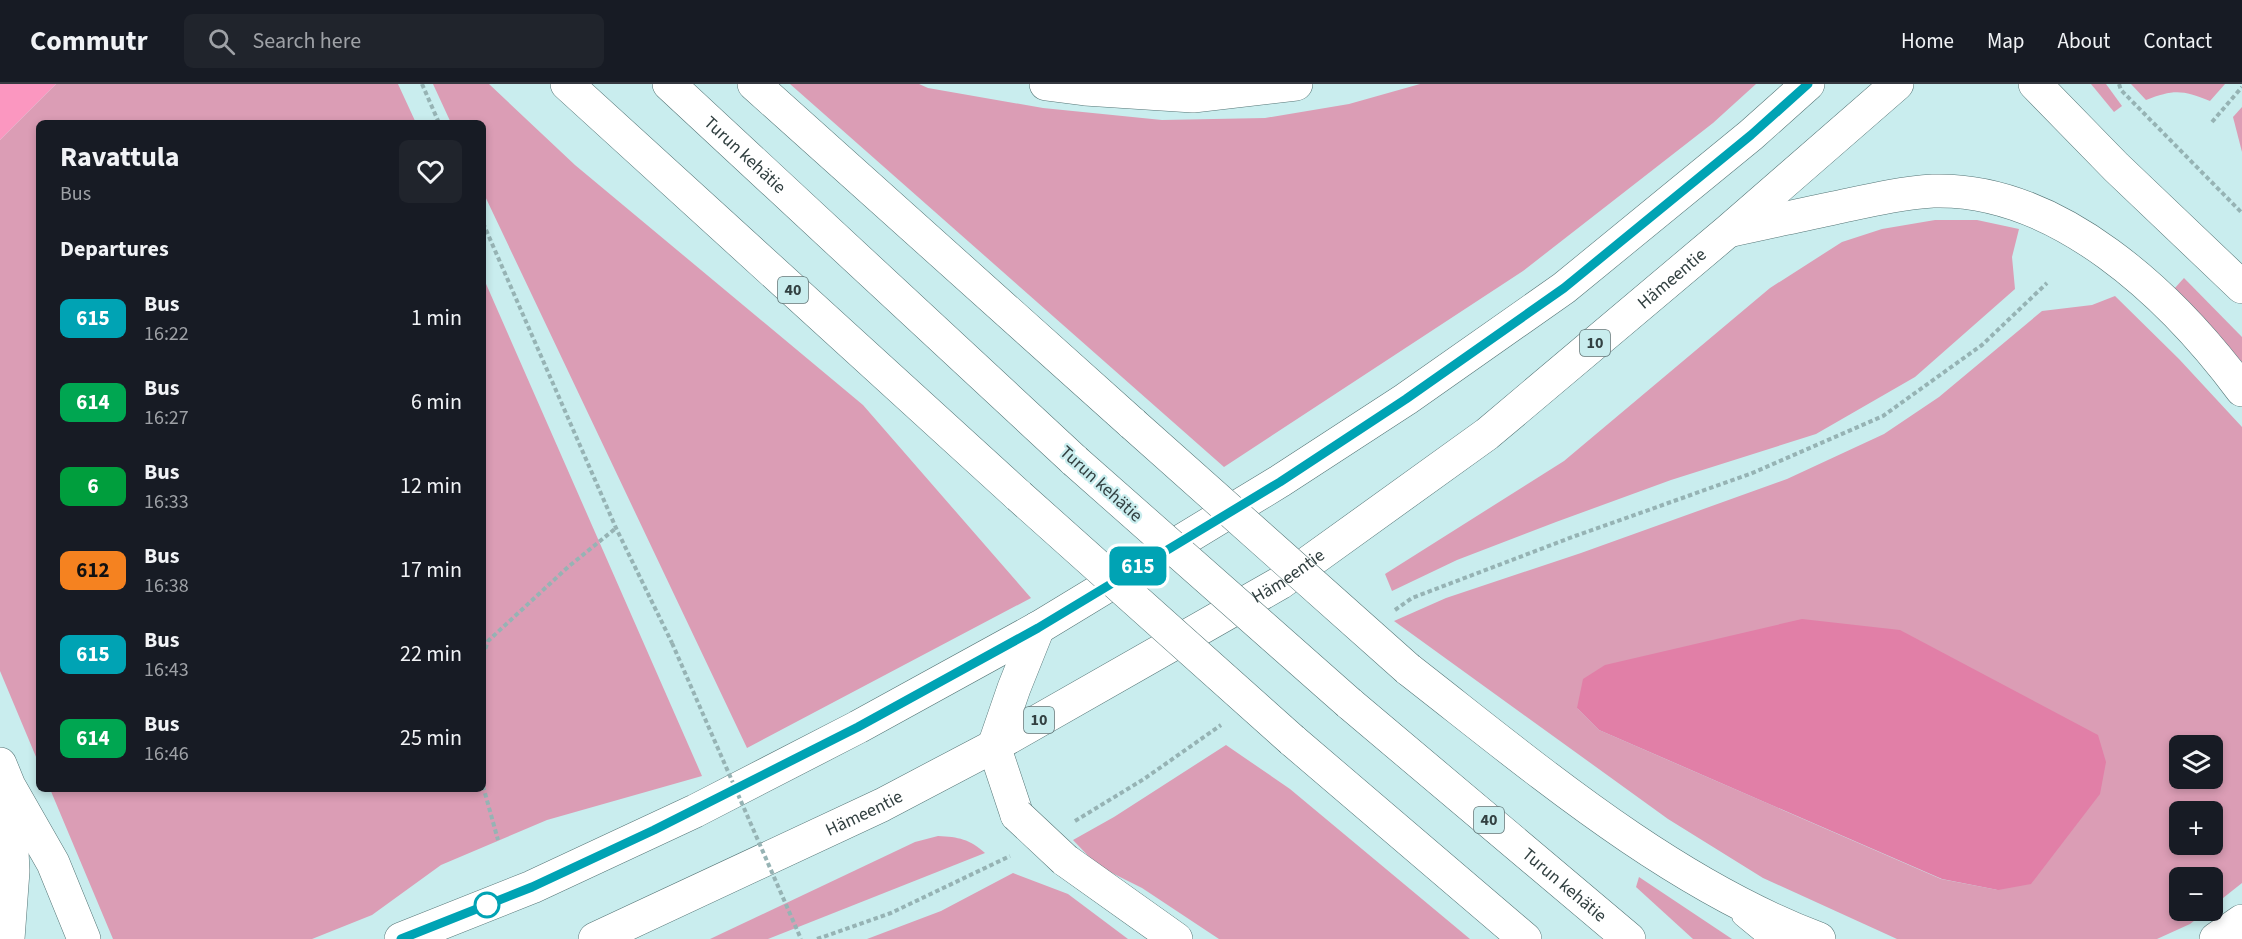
<!DOCTYPE html>
<meta charset="utf-8">
<style>
:root{--surface:#171b24;--page:#20242c;--text:#f1f3f6;--muted:#9ea1a6;--line:#363941}
body{margin:0;font-family:"Source Sans 3",sans-serif;background:var(--page);color:var(--text);height:100vh;display:flex;flex-direction:column;font-size:22px;white-space:nowrap}
*{box-sizing:border-box;margin:0}
p{font-size:20px;color:var(--muted)}
.icon{flex:none;width:33px;height:33px;fill:none;stroke:currentColor;stroke-width:2;stroke-linecap:round;stroke-linejoin:round}
.map{position:relative;flex:1;overflow:hidden}
.sheet{position:absolute;left:36px;top:36px;width:450px;height:672px;display:flex;flex-direction:column;background:var(--surface);border-radius:9px;box-shadow:0 3px 9px #0003}
.sheet>*{flex:none}
.badge{padding:0 12px;border-radius:9px;font-size:21px;line-height:39px}
.tools{position:absolute;left:2169px;top:651px;display:grid;gap:12px}
.tools a{display:grid;place-items:center;width:54px;height:54px;border-radius:9px;background:var(--surface);box-shadow:0 3px 9px #0003;font-size:30px}
.map>.badge{position:absolute;translate:-50% -50%;box-shadow:0 0 0 3px #fff}
h2{padding:0 24px;font-size:22px;line-height:54px}
.round{display:grid;place-items:center;flex:none;width:63px;height:63px;border-radius:9px;background:var(--page)}
.headline{display:flex;align-items:center;justify-content:space-between;height:102px;padding:0 24px}
h1{font-size:28px;font-weight:700;line-height:45px}
ul{padding:0;list-style:none}
li{display:flex;align-items:center;gap:18px;height:84px;padding:0 24px}
li div{flex:1}
li b{display:block;font-size:22px}
li em{font-style:normal}
li .badge{min-width:66px;font-weight:700;text-align:center}
header{display:flex;align-items:center;gap:36px;box-sizing:border-box;height:84px;padding:0 30px;background:var(--surface);border-bottom:2px solid var(--line)}
header strong{font-size:28px}
nav{display:flex;gap:33px;margin-inline-start:auto;font-size:21px}
.search{width:420px;height:54px;background:var(--page);display:flex;align-items:center;gap:15px;box-sizing:border-box;padding:0 21px;border-radius:9px;color:var(--muted);font-size:22px}
.map>svg:first-child{display:block}
.green{fill:#db9db5;fill-rule:evenodd}
.forest{fill:#e17fa7}
.water{fill:#fb97c0}
.lines{fill:none;stroke-linecap:round;stroke-linejoin:round}
.lane-casing{stroke:#547576;stroke-width:21}
.highway-casing{stroke:#547576;stroke-width:34}
.path{stroke:#96b3b4;stroke-width:4;stroke-dasharray:4.5 3;stroke-linecap:butt}
.lane{stroke:#fff;stroke-width:20}
.highway{stroke:#fff;stroke-width:33}
.highway-bridge-casing{stroke:#547576;stroke-width:34;stroke-linecap:butt}
.path-bridge{stroke:#96b3b4;stroke-width:4;stroke-dasharray:4.5 3;stroke-linecap:butt}
.highway-bridge{stroke:#fff;stroke-width:33}
.line-casing{stroke:#fff;stroke-width:14}
.line{stroke:#00a3b4;stroke-width:9}
.stop-dot{fill:#fff;stroke:#00a3b4;stroke-width:3}
.labels{text-anchor:middle;dominant-baseline:central;stroke-width:4.5;stroke-linejoin:round;paint-order:stroke}
.shield{fill:#c9edee;stroke:#5f7475;stroke-width:1.5}
.shield-label{font-size:16px;font-weight:bold;fill:#324041}
.street-label{font-size:18px;fill:#324041;stroke:#c9edee}
</style>
<header>
<strong>Commutr</strong>
<div class="search"><svg class="icon" aria-label="search" viewBox="0 0 24 24"><circle cx="10" cy="10" r="6"/><path d="M15 15l6 6"/></svg>Search here</div>
<nav><a>Home</a><a>Map</a><a>About</a><a>Contact</a></nav>
</header>
<div class="map">
<svg width="2242" height="855" viewBox="0 0 2242 855">
<rect width="100%" height="100%" fill="#c9edee"/>
<!-- green -->
<g class="green">
<path d="M56,0h342l18,39h-377v641l-39,-93v-531z"/>
<path d="M433,0h56l86,81 288,240 168,193 -284,150 -264,-556v-69h-32z"/>
<path d="M790,0h129l9,4 115,20 119,12 103,-2 84,-14 71,-20h336l-43,39 -190,148 -299,196z"/>
<path d="M2091,0h15l16,22 -8,6z"/>
<path d="M2131,0h94l-15,17c-27,-11 -36,-12 -64,-1z"/>
<path d="M2242,23v45l-9,-35z"/>
<path d="M1935,136h42l42,9 -7,28 3,32 -100,88 -99,57 -145,46 -115,42 -99,38 -65,31 -7,-17 179,-113 206,-173 72,-46 40,-13z"/>
<path d="M483,193l219,499 -155,44 -106,45 -69,50 -60,24h-199l-63,-150h433z"/>
<path d="M2184,194l58,59v25l-68,-73z"/>
<path d="M2115,212l64,63 63,68v456l-29,23 -1,-28h-32v32l27,1 -17,13 -33,15h-260l-134,-61 -95,-59 -274,-198 52,-23 135,-45 206,-74 97,-45 55,-37 103,-86 50,-6zM1577,624l421,182 -57,-11 -342,-149zM2180,662h32v32h-32zM2180,728h32v32h-32z"/>
<path d="M1226,661l64,44 180,150h-251l-77,-51 -44,-22 -25,-26 41,-23z"/>
<path d="M938,752c21,1 31,3 47,17l-217,86h-58l205,-97z"/>
<path d="M1013,789l55,21 60,45h-261l74,-28z"/>
<path d="M1639,793l93,62h-39l-57,-52z"/>
</g>
<!-- forest -->
<path class="forest" d="M1802,535l98,11 198,105 8,27 -6,32 -69,90 -33,6 -56,-11 -343,-149 -22,-22 6,-29 22,-14z"/>
<!-- water -->
<path class="water" d="M0,0h56l-56,56z"/>
<g class="lines">
<!-- lane casing -->
<g class="lane-casing">
<path id="lane" d="M1742,832l28,23"/>
</g>
<!-- highway casing -->
<g class="highway-casing">
<g id="highway">
<path d="M567,0l452,412"/>
<path id="s1" d="M669,0l406,377"/>
<path d="M754,0l379,340"/>
<path d="M1046,0l39,5 108,7 103,-12"/>
<path d="M2035,0l81,83 126,120"/>
<path d="M1732,146c34,-7 68,-15 102,-22 33,-7 65,-15 99,-17 125,-4 239,105 309,199"/>
<path d="M1408,585c126,98 260,213 411,270"/>
<path id="s2" d="M1349,619l280,236"/>
<path d="M1292,656l233,199"/>
<path d="M0,680l9,22 44,77 31,76"/>
<path d="M1017,731l-23,-69 20,-58 24,-60"/>
<path d="M1065,776l111,79"/>
<path d="M8,855l5,-68 -4,-80"/>
<path d="M401,855l131,-52 163,-76 163,-84 180,-99 242,-147 126,-82 158,-111 187,-153 57,-51"/>
<path id="s3" d="M595,855l287,-134 112,-59 286,-163 207,-149 241,-203 169,-147"/>
<path d="M2216,855l26,-18"/>
</g>
</g>
<!-- path -->
<g class="path">
<path d="M422,0l17,39"/>
<path d="M2119,0l2,6 121,123"/>
<path d="M2212,38l30,-35"/>
<path d="M483,139l133,305 56,115"/>
<path d="M1395,526l17,-12 163,-62 175,-62 133,-58 99,-71 65,-62"/>
<path d="M483,572l5,-15 80,-74 48,-39"/>
<path d="M483,702l15,54"/>
<path d="M1075,737l69,-42 77,-54"/>
<path d="M817,855l74,-26 119,-57"/>
</g>
<!-- lane -->
<use href="#lane" class="lane"/>
<!-- highway -->
<use href="#highway" class="highway"/>
<!-- highway-bridge casing -->
<g class="highway-bridge-casing">
<g id="highway-bridge">
<path d="M1133,340l275,245"/>
<path d="M1075,377l274,242"/>
<path d="M1019,412l273,244"/>
<path d="M1017,731l48,45"/>
</g>
</g>
<!-- path-bridge -->
<path class="path-bridge" d="M672,559l129,296"/>
<!-- highway-bridge -->
<use href="#highway-bridge" class="highway-bridge"/>
</g>
<g class="lines">
<!-- line casing -->
<g class="line-casing">
<path id="line" d="M401,855l131,-52 122,-57 204,-103 180,-99 242,-146 126,-83 158,-111 187,-153 57,-51"/>
</g>
<!-- line -->
<use href="#line" class="line"/>
</g>
<!-- markers -->
<circle class="stop-dot" cx="487" cy="821" r="12"/>
<g class="labels">
<!-- shield labels -->
<g class="shield">
<rect x="778" y="193" width="30" height="26" rx="4.5"/>
<rect x="1580" y="246" width="30" height="26" rx="4.5"/>
<rect x="1024" y="623" width="30" height="26" rx="4.5"/>
<rect x="1474" y="723" width="30" height="26" rx="4.5"/>
</g>
<g class="shield-label">
<text x="793" y="206">40</text>
<text x="1595" y="259">10</text>
<text x="1039" y="636">10</text>
<text x="1489" y="736">40</text>
</g>
<!-- street labels -->
<g class="street-label">
<text stroke="none"><textPath href="#s1" startOffset="104">Turun kehätie</textPath></text>
<text stroke="none"><textPath href="#s3" startOffset="1269">Hämeentie</textPath></text>
<text transform="translate(1101 400) rotate(42)">Turun kehätie</text>
<text stroke="none"><textPath href="#s3" startOffset="783">Hämeentie</textPath></text>
<text stroke="none"><textPath href="#s3" startOffset="297">Hämeentie</textPath></text>
<text stroke="none"><textPath href="#s2" startOffset="282">Turun kehätie</textPath></text>
</g>
</g>
</svg>
<div class="tools">
<a><svg class="icon" aria-label="layers" viewBox="0 0 24 24"><path d="M12 4l9 5-9 5-9-5zM3 14l9 5 9-5"/></svg></a>
<a>+</a>
<a>−</a>
</div>
<b class="badge" style="left:1138px;top:482px;background:#00a3b4;color:#fff">615</b>
<section class="sheet">
<div class="headline"><div><h1>Ravattula</h1><p>Bus</p></div><a class="round"><svg class="icon" aria-label="heart" viewBox="0 0 24 24"><path d="M12 20l-8-8c-3-5 5-10 8-4 3-6 11-1 8 4z"/></svg></a></div>
<h2>Departures</h2>
<ul>
<li><span class="badge" style="background:#00a3b4;color:#fff">615</span><div><b>Bus</b><p>16:22</p></div><em>1 min</em></li>
<li><span class="badge" style="background:#00a651;color:#fff">614</span><div><b>Bus</b><p>16:27</p></div><em>6 min</em></li>
<li><span class="badge" style="background:#009e3d;color:#fff">6</span><div><b>Bus</b><p>16:33</p></div><em>12 min</em></li>
<li><span class="badge" style="background:#f58220;color:#111">612</span><div><b>Bus</b><p>16:38</p></div><em>17 min</em></li>
<li><span class="badge" style="background:#00a3b4;color:#fff">615</span><div><b>Bus</b><p>16:43</p></div><em>22 min</em></li>
<li><span class="badge" style="background:#00a651;color:#fff">614</span><div><b>Bus</b><p>16:46</p></div><em>25 min</em></li>
</ul>
</section>
</div>
